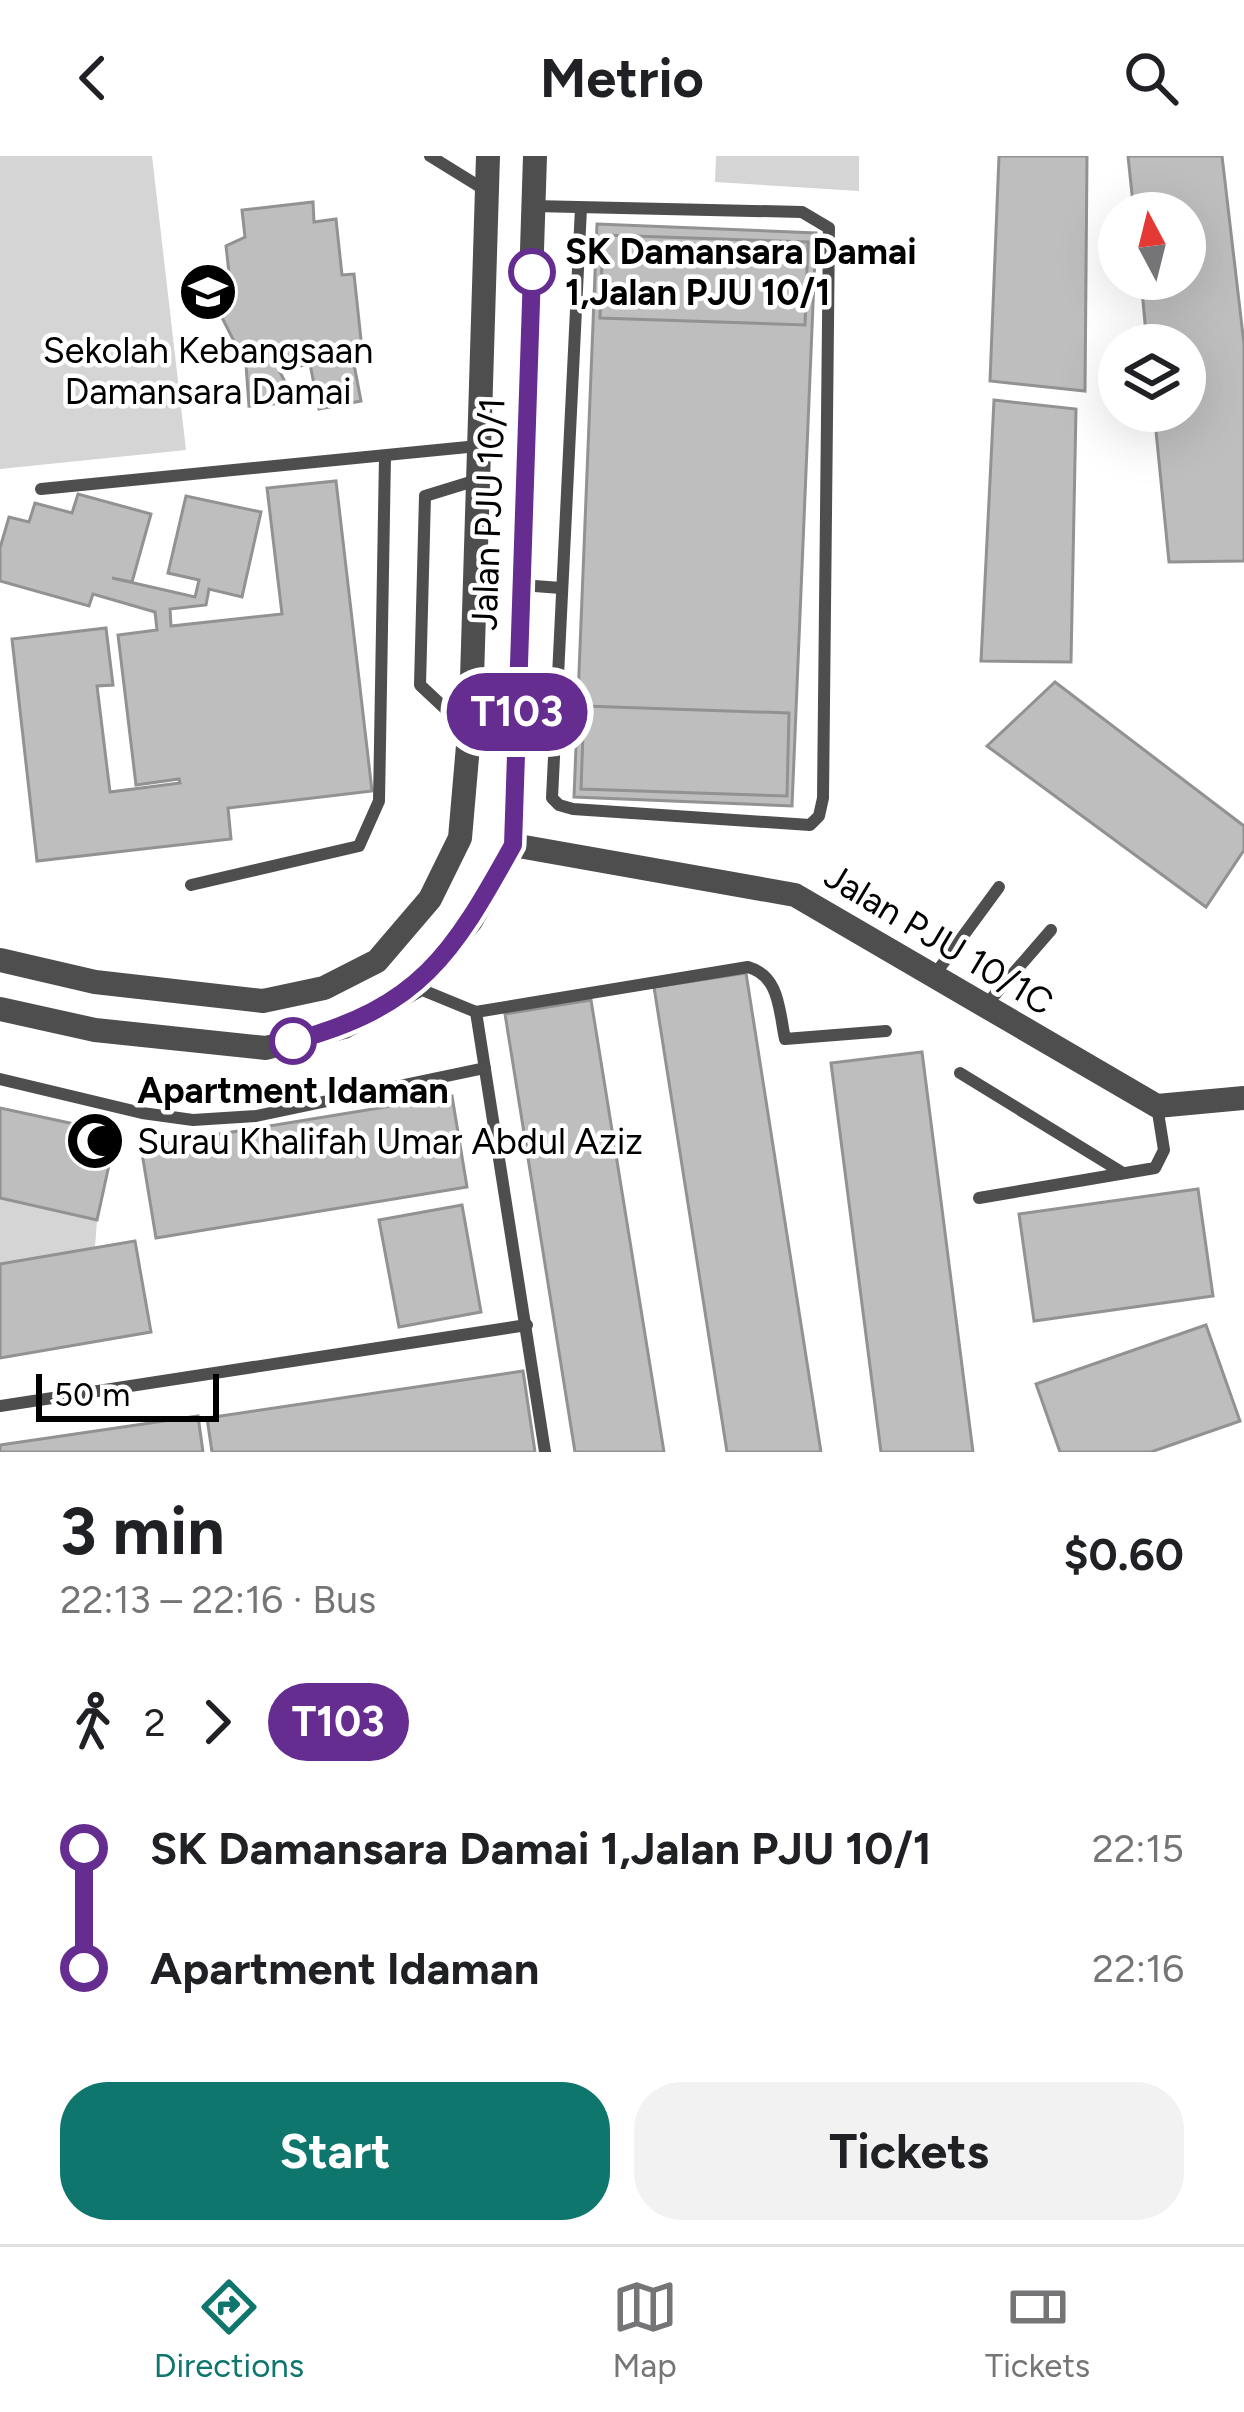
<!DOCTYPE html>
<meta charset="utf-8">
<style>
:root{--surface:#fff;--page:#f2f2f2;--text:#202124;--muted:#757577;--line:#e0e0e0;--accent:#0f766e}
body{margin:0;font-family:Figtree,sans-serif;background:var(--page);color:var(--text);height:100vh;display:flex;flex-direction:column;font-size:45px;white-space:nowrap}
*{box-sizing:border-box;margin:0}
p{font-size:39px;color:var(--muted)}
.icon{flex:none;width:66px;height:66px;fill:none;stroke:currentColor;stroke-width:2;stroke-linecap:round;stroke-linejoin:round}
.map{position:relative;height:1296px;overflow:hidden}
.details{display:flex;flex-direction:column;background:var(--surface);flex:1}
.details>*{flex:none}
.badge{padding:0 24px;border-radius:39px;font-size:42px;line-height:78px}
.needle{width:78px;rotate:353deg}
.tools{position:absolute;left:1098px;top:36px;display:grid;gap:24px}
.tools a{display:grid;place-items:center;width:108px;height:108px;border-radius:50%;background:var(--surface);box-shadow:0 12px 48px #0002;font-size:60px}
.scale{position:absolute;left:36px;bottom:30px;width:183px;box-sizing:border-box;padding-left:12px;border:6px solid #000;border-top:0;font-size:33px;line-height:42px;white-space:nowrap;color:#000;-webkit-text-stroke:9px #fff;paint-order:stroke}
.map>.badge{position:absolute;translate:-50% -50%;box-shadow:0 0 0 6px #fff}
.legs{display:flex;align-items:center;gap:18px;height:132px;padding:0 60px;font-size:39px}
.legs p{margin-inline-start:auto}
.head{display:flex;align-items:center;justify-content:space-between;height:204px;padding:0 60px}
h1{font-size:66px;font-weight:700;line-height:90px}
.button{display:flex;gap:24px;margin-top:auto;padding:24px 60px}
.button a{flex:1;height:138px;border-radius:48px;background:var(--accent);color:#fff;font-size:48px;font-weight:700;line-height:138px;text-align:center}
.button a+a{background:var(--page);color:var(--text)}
ul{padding:0 60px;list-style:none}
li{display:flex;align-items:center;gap:42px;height:120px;font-size:45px}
li i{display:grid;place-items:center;width:18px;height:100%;margin:0 15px;background:currentColor}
li i::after{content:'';width:30px;height:30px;margin:-15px;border:9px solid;border-radius:50%;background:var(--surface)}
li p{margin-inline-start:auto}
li:first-child i{background:linear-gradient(#0000 50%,currentColor 0)}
li:last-child i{background:linear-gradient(currentColor 50%,#0000 0)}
header{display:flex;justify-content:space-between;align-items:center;height:156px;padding:0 60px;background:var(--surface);font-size:54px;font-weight:700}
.menu{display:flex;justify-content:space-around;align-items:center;height:168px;border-top:3px solid var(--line);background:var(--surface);font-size:33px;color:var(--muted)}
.menu a{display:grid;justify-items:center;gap:6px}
.menu .active{color:var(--accent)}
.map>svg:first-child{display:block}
.green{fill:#d5d5d5}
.building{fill:#bebebe;stroke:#929292;stroke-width:3}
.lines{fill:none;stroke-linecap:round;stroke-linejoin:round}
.service{stroke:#4e4e4e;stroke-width:12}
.minor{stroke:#4e4e4e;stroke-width:24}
.tertiary{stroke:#4e4e4e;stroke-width:24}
.line-1-casing{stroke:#fff;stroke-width:27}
.line-1{stroke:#662d91;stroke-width:18}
.stop-1-dot{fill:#fff;stroke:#662d91;stroke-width:6}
.labels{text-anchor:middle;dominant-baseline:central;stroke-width:9;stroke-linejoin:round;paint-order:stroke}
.stop-label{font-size:36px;font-weight:bold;fill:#000;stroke:#fff;text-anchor:start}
.poi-label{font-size:36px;fill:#000;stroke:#fff}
.street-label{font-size:36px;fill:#000;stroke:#fff}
</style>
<header><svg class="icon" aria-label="back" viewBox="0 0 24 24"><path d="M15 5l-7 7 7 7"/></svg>Metrio<svg class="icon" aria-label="search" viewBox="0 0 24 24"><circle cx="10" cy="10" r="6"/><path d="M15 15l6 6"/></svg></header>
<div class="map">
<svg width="1244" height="1296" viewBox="0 0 1244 1296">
<rect width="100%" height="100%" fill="#fff"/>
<!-- green -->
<g class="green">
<path d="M0,0h152l34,294 -186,19z"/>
<path d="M716,0h143v35l-144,-9z"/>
<path d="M0,1042l97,22 -2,28 -95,15z"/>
</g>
<!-- building -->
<g class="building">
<path d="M999,0h88l-2,235 -95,-10z"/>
<path d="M1128,0h94l22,188v217l-75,1 -15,-151h31v-66h-38l-6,-66h44v-66h-51z"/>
<path d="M313,46l1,20 22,-3 6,56 12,-1 8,75 -9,10 8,42 -42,8 -9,-45 -31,6 16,32 -46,4 -3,-41 -45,-89 28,-3 -3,-27 19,-9 -3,-27z"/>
<path d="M597,68l219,9 -24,573 -218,-9z"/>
<path d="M603,79l205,7 -3,83 -205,-7z"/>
<path d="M994,244l82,9 -5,253 -90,-1z"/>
<path d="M336,325l36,310 -144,17 3,31 -194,22 -25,-222 94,-11 7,57 -16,1 13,106 70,-9 -1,-4 -43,6 -18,-150 39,-5 -2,-18 -62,-18 -4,12 -89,-25v-33l9,-31 20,5 6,-19 37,10 6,-19 73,20 -19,68 -20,-4 83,19 4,-17 -31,-7 18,-77 75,16 -19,85 -33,-8 -3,16 -36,4 1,17 111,-12 -15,-126z"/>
<path d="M1055,526l189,144v24l-38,57 -219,-161z"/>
<path d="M584,550l205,7 -2,83 -206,-7z"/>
<path d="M746,817l75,479h-94l-73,-465z"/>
<path d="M591,844l73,452h-89l-70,-438z"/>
<path d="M922,896l51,400h-92l-50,-389z"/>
<path d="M452,940l15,91 -311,51 -15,-91z"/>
<path d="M0,952l116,25 -19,87 -97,-22z"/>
<path d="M1198,1033l15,107 -179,25 -15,-107z"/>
<path d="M462,1049l19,107 -82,15 -20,-107z"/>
<path d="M135,1085l16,91 -151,26v-94z"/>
<path d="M1206,1169l34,96 -89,31h-91l-24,-68z"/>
<path d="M523,1215l12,81h-323l-5,-34z"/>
<path d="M198,1260l5,36h-203v-7z"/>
</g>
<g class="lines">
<!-- service -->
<g class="service">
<path d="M430,0l55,34"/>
<path d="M534,50l268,6 27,16 -6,570 -4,18 -9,9 -237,-16 -14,-4 -7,-7 29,-590"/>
<path d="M41,333l437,-43"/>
<path d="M521,429l40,3"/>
<path d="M468,574l-48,-45 5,-189 52,-16"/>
<path d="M191,729l168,-39 20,-45 6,-345"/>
<path d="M933,821l66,-90"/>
<path d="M415,831l61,25 272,-45c32,9 31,44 37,72l101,-8"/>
<path d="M985,850l66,-76"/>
<path d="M476,856l69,440"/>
<path d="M960,917l163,100"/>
<path d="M0,923l142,34 51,7 63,-4 229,-48"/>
<path d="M979,1042l176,-30 9,-18 -7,-44"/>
<path d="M0,1250l527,-81"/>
</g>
<!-- minor -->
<path class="minor" d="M513,689l282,50 362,211 87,-8"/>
<!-- tertiary -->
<g class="tertiary">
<path d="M0,804l95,22 168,19 61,-13 53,-27 53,-62 30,-61 11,-127 17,-555"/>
<path d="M0,853l95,21 171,18 78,-21 71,-40 56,-66 42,-76 22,-689"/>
</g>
</g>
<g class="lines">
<!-- line-1 casing -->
<g class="line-1-casing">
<path id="line-1" d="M293,885c127,-34 159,-86 220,-196l19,-573"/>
</g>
<!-- line-1 -->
<use href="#line-1" class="line-1"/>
</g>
<!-- icons -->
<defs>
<g id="school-disc" transform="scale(3)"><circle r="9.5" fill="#000" stroke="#fff"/><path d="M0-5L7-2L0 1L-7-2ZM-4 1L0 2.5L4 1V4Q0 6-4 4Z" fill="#fff"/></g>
<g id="mosque-disc" transform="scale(3)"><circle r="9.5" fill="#000" stroke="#fff"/><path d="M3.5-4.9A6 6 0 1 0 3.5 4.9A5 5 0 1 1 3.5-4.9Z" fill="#fff"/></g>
</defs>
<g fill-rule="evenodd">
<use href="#school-disc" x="208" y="136"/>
<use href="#mosque-disc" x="95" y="985"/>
</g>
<!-- markers -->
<g class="stop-1-dot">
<circle cx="532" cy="116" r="21"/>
<circle cx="293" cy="885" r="21"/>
</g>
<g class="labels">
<!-- stop labels -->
<g class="stop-label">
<text x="565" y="95">SK Damansara Damai<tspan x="565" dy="41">1,Jalan PJU 10/1</tspan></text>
<text x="293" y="934" text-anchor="middle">Apartment Idaman</text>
</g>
<!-- poi labels -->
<g class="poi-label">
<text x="208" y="194">Sekolah Kebangsaan<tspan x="208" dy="41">Damansara Damai</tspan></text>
<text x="137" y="985" text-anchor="start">Surau Khalifah Umar Abdul Aziz</text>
</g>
<!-- street labels -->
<g class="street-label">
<text transform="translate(488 358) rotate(-88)">Jalan PJU 10/1</text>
<text transform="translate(939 783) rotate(31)">Jalan PJU 10/1C</text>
</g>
</g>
</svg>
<div class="tools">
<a><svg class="needle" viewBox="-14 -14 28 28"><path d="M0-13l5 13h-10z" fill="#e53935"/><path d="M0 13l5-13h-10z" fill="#757577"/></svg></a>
<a><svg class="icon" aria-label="layers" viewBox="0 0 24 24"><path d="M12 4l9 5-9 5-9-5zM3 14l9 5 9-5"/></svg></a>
</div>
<div class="scale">50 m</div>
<b class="badge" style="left:517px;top:556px;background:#662d91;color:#fff">T103</b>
</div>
<section class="details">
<div class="head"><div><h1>3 min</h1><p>22:13 – 22:16 · Bus</p></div><b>$0.60</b></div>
<div class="legs"><svg class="icon" aria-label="walk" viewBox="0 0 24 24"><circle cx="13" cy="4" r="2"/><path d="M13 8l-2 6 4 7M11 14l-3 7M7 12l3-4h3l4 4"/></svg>2<svg class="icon" aria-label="forward" viewBox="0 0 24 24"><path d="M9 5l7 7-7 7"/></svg><b class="badge" style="background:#662d91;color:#fff">T103</b></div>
<ul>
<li><i style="color:#662d91"></i><b>SK Damansara Damai 1,Jalan PJU 10/1</b><p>22:15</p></li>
<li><i style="color:#662d91"></i><b>Apartment Idaman</b><p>22:16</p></li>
</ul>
<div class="button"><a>Start</a><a>Tickets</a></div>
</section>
<nav class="menu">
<a class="active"><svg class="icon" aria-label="directions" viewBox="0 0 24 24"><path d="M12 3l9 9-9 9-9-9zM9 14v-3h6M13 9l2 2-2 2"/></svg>Directions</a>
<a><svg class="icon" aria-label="map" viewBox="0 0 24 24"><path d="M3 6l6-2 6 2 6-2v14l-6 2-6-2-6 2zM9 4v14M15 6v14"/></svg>Map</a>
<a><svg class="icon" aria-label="tickets" viewBox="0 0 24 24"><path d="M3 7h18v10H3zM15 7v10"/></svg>Tickets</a>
</nav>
